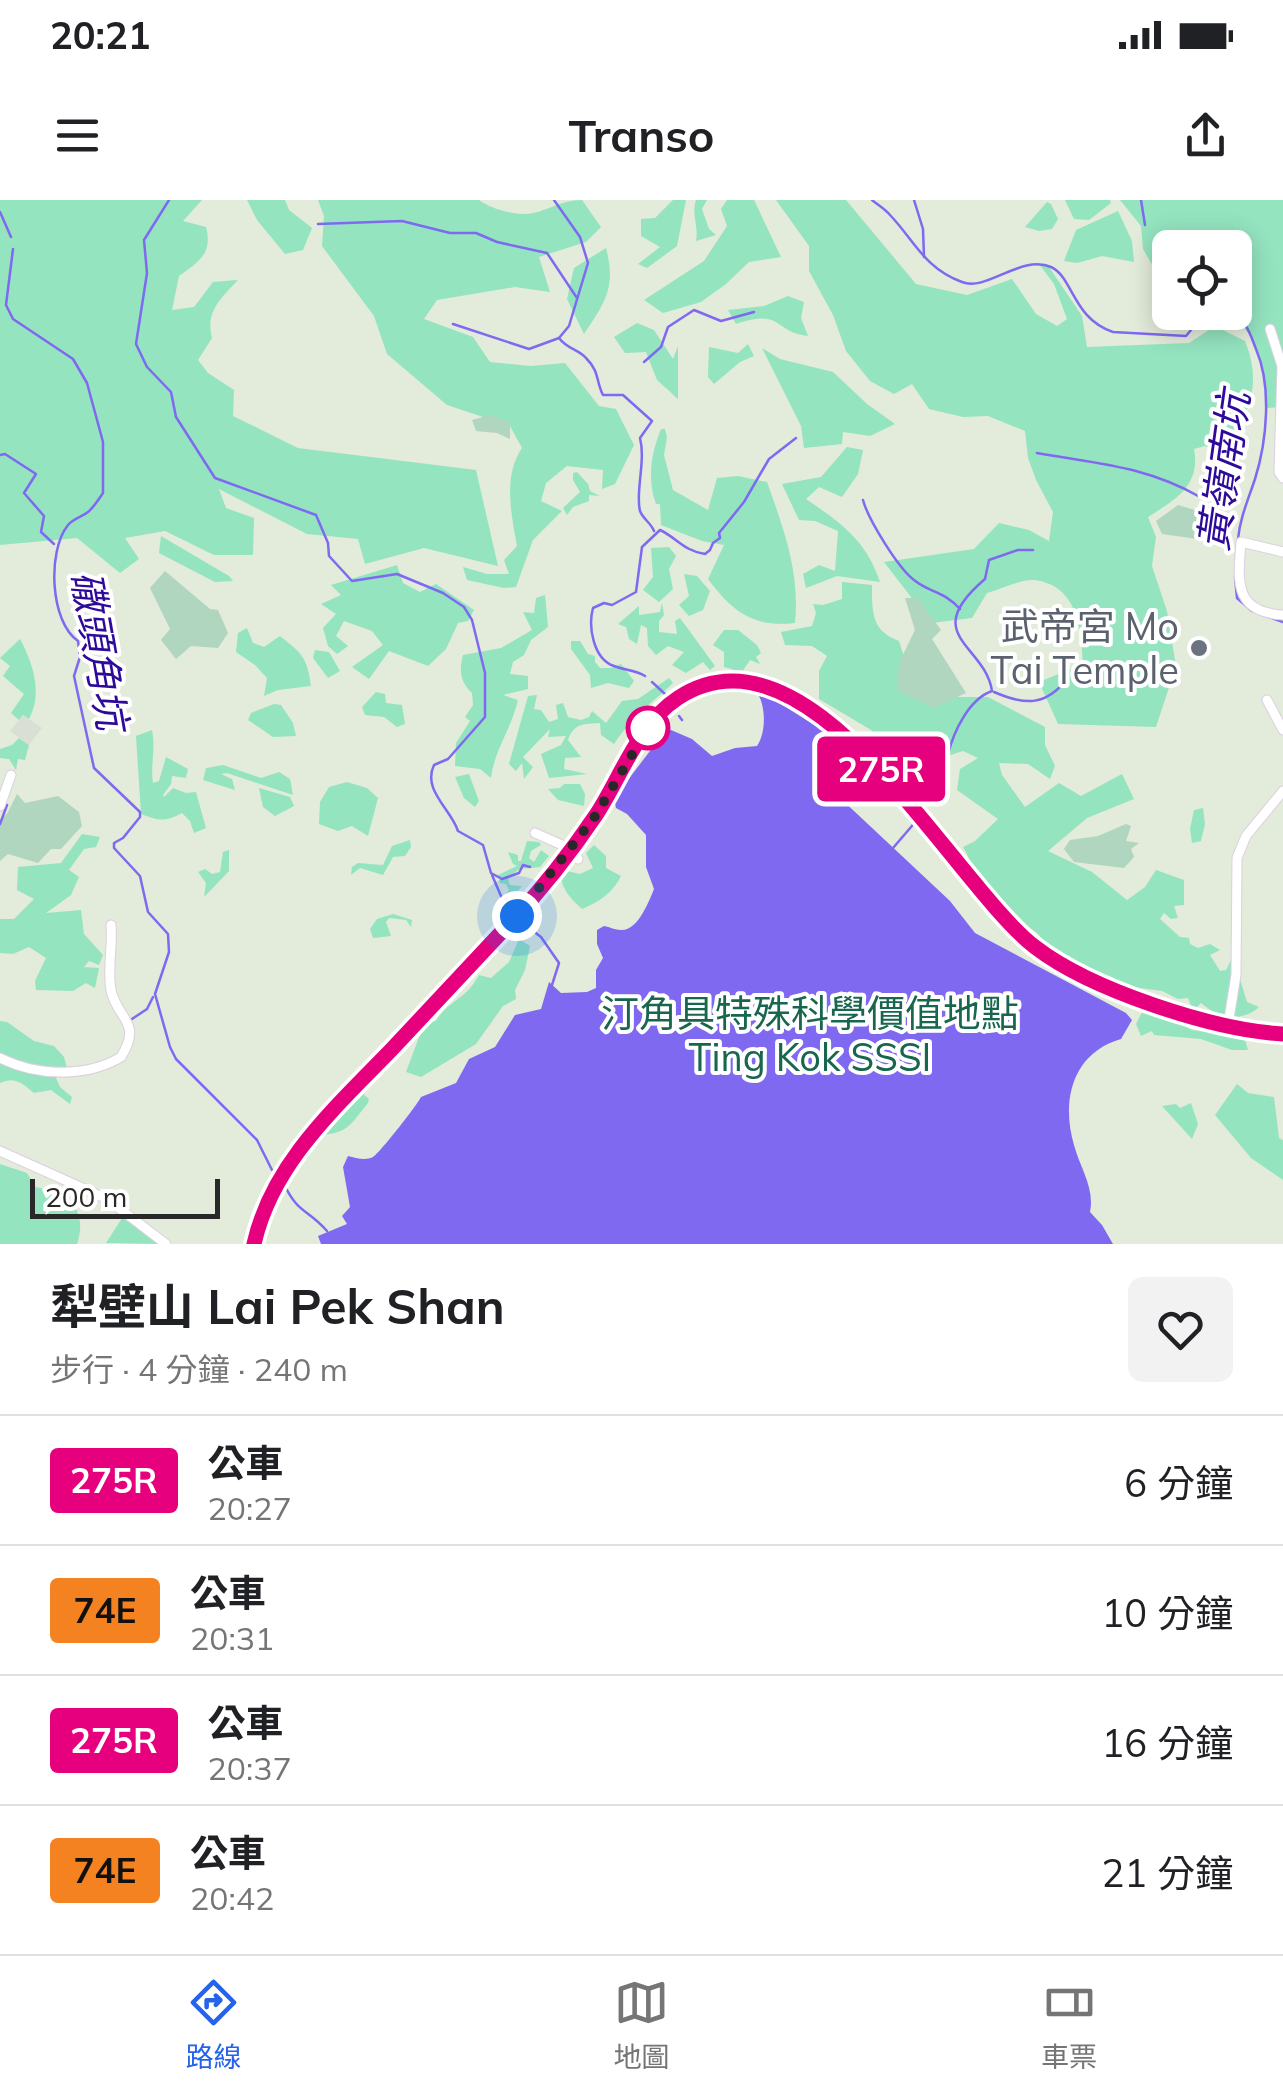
<!DOCTYPE html>
<html lang="zh-TW">
<meta charset="utf-8">
<style>
:root{--surface:#fff;--page:#f2f2f2;--text:#202124;--muted:#757577;--line:#e0e0e0;--accent:#2563eb}
body{margin:0;font-family:Mulish,"Noto Sans TC",sans-serif;background:var(--page);color:var(--text);height:100vh;display:flex;flex-direction:column;font-size:38px;white-space:nowrap}
*{box-sizing:border-box;margin:0}
p{font-size:32px;color:var(--muted)}
.icon{flex:none;width:55px;height:55px;fill:none;stroke:currentColor;stroke-width:2;stroke-linecap:round;stroke-linejoin:round}
.map{position:relative;height:1044px;overflow:hidden}
.drawer{display:flex;flex-direction:column;background:var(--surface);flex:1}
.drawer>*{flex:none}
.badge{padding:0 20px;border-radius:8px;font-size:35px;line-height:65px}
.fabs{position:absolute;left:1152px;top:30px;display:grid;gap:20px}
.fabs a{display:grid;place-items:center;width:100px;height:100px;border-radius:15px;background:var(--surface);box-shadow:0 5px 25px #0003;font-size:50px}
.scale{position:absolute;left:30px;bottom:25px;width:190px;box-sizing:border-box;padding-left:10px;border:5px solid #282828;border-top:0;font-size:28px;line-height:35px;white-space:nowrap;color:#282828;-webkit-text-stroke:8px #fff;paint-order:stroke}
.you{position:absolute;width:50px;height:50px;margin:-25px;border:8px solid #fff;border-radius:50%;background:#1a73e8;box-shadow:0 0 0 15px #1a73e833}
.map>.badge{position:absolute;translate:-50% -50%;box-shadow:0 0 0 5px #fff}
.round{display:grid;place-items:center;flex:none;width:105px;height:105px;border-radius:15px;background:var(--page)}
.overview{display:flex;align-items:center;justify-content:space-between;height:170px;padding:0 50px}
h1{font-size:48px;font-weight:700;line-height:75px}
ul{padding:0;list-style:none}
li{display:flex;align-items:center;gap:30px;height:130px;padding:0 50px;border-top:2px solid var(--line)}
li div{flex:1}
li b{display:block;font-size:38px}
li em{font-style:normal}
li .badge{min-width:110px;font-weight:700;text-align:center}
.status{display:flex;justify-content:space-between;align-items:center;height:70px;padding:0 50px;background:var(--surface);direction:ltr}
.status svg{height:28px;fill:currentColor}
header{display:flex;justify-content:space-between;align-items:center;height:130px;padding:0 50px;background:var(--surface);font-size:45px;font-weight:700}
.tab-bar{display:flex;justify-content:space-around;align-items:center;height:140px;border-top:2px solid var(--line);background:var(--surface);font-size:28px;color:var(--muted)}
.tab-bar a{display:grid;justify-items:center;gap:5px}
.tab-bar .selected{color:var(--accent)}
.map>svg:first-child{display:block}
.green{fill:#94e4c0}
.cemetery{fill:#b0d6c0}
.plaza{fill:#d9dfd4}
.water{fill:#7f69f1}
.lines{fill:none;stroke-linecap:round;stroke-linejoin:round}
.stream{stroke:#7f69f1;stroke-width:2.5}
.minor-casing{stroke:#dccfe2;stroke-width:11}
.major-casing{stroke:#fff;stroke-width:12}
.minor{stroke:#fff;stroke-width:9}
.major{stroke:#8bf357;stroke-width:10}
.line-casing{stroke:#fff;stroke-width:22}
.line{stroke:#e6007e;stroke-width:15}
.walk{stroke:#282828;stroke-width:10;stroke-dasharray:0 18}
.worship-dot{fill:#6b7280;stroke:#fff;stroke-width:4}
.stop-dot{fill:#fff;stroke:#e6007e;stroke-width:5}
.labels{text-anchor:middle;dominant-baseline:central;stroke-width:8;stroke-linejoin:round;paint-order:stroke}
.worship-label{font-size:38px;fill:#5b616d;stroke:#fff;text-anchor:end}
.park-label{font-size:38px;fill:#18664e;stroke:#fff}
.water-label{font-size:40px;font-style:italic;fill:#2d0a9a;stroke:#fff}
</style>
<div class="status"><b>20:21</b><svg viewBox="0 0 49 12"><path d="M0 12V9h3v3zM5 12V6h3v6zM10 12V3h3v9zM15 12V0h3v12zM26 1h20v11H26zM47 4h2v5h-2z"/></svg></div>
<header><svg class="icon" aria-label="menu" viewBox="0 0 24 24"><path d="M4 6h16M4 12h16M4 18h16"/></svg>Transo<svg class="icon" aria-label="share" viewBox="0 0 24 24"><path d="M12 15V3M7 8l5-5 5 5M5 13v7h14v-7"/></svg></header>
<div class="map">
<svg width="1283" height="1044" viewBox="0 0 1283 1044">
<rect width="100%" height="100%" fill="#e3ebda"/>
<!-- green -->
<g class="green">
<path d="M0,0h202l-19,21 23,6c7,26 -7,35 -27,49l-7,34 22,-3 19,-25 25,-2c-17,18 -33,32 -26,58l-14,22 10,13 26,17 -1,26 65,32 178,22 22,96 -74,-18 -59,16 -7,-25 -51,-5 -88,-45 7,19 28,10 -1,37h-39l-49,-24 -40,7 14,21 -19,14 -43,-35 -77,7z"/>
<path d="M247,0h38l4,10 23,18 -9,22 -18,4 -28,-34z"/>
<path d="M318,0h161c10,8 34,15 47,14 19,-1 33,-14 56,-14l19,27 -15,15 -47,15 11,35 -35,-5 -78,13 -13,19 49,18 17,25 41,4 34,-3 34,43 17,3 18,36 -19,39 -13,5 1,-19 -36,-4 -21,17 -5,18 21,10 -29,29 -17,47 -12,1 -37,-8 -4,-13 24,7h22l-5,-14 13,-14c-6,-33 -14,-70 5,-98l-12,-22 -63,-21 -60,-51 -13,-38 -52,-70 2,-30z"/>
<path d="M673,0h13l-9,46 -30,22 -9,-4 22,-17 -19,-11v-17l14,-1z"/>
<path d="M696,0h11l-5,9 7,20 7,6 -20,6c3,-14 -5,-28 0,-41z"/>
<path d="M727,0h27l27,57 -32,5 -23,22 -25,18 -38,11 -19,-13 60,-39 23,-35 -6,-17z"/>
<path d="M776,0h70l70,84 51,11 45,-16 24,35 21,12 10,-7 -13,-35 -15,-20h8l35,52 5,31 102,-4 26,-17 30,15c19,47 1,74 -20,115l-20,-10 -11,3c7,37 -19,51 -46,68l8,20 -4,29 15,45 9,55 -20,61 -98,-3 -19,-42 44,-18c-2,-35 -5,-78 -48,-84 -14,-1 -34,9 -48,13l-15,25 -41,5 -47,-61 90,-13 25,-26 30,7 20,11 4,-29 -17,-32 -8,-22 -3,-27 -37,-15 -25,1 -34,-8 -17,-25 -18,10 -24,-13 -24,-30 -13,-36 -24,-44v-25z"/>
<path d="M1065,0h45l1,3 -22,17 -15,-1z"/>
<path d="M1120,0h163v207l-17,1c-2,-40 -3,-69 -38,-95l-27,5 -6,7 -15,-12 55,-1v-64h-65v47l-27,-46 -2,-23z"/>
<path d="M1047,2l4,2 7,15 -6,10 -13,2 -14,-4z"/>
<path d="M1118,11l14,30 2,21 -32,-6 -25,7 -13,-2 12,-31z"/>
<path d="M606,48c10,39 0,53 -22,86l-17,-35 7,-31z"/>
<path d="M788,96l16,6 -3,16 7,18c-36,-4 -24,-28 -72,-12l-8,-14 36,-4z"/>
<path d="M637,123l17,7 19,29 5,-13v53l-21,-19 -11,-28 -21,1 -11,-16z"/>
<path d="M748,144l6,12 -14,6 -26,22 -6,-7 1,-30 29,6z"/>
<path d="M762,148l18,11 53,13 34,32 28,20 -25,12 -27,-4 -1,12 -38,4 -3,-22z"/>
<path d="M661,229h4l2,8 -3,18 9,35 35,20 9,-32 21,-2 29,6c17,48 33,90 28,141 -42,5 -63,-12 -87,-44l16,-34 -22,-4 -41,-16 -1,-21h-4c-9,-25 -5,-50 5,-75z"/>
<path d="M847,247l16,3 -5,24 -16,23 -23,-10 -13,12c35,24 60,41 74,83l-43,-6 -31,12 -3,-14 16,-9 16,6 3,-40 -23,-10 -16,-1 -17,-36 39,-7z"/>
<path d="M577,272l11,12 2,7 10,5 -11,-1v6l-16,6 -6,8 -4,-7 17,-16 -7,-12v-7z"/>
<path d="M161,336l68,40 4,5 -18,1 -56,-29z"/>
<path d="M669,347l7,9 -7,13 4,20 -14,13 -16,-12 10,-13 -2,-29z"/>
<path d="M397,365l6,18 17,9 16,-8 38,26 -6,11 -10,2 -12,26 -18,17 -39,-15 -20,28 -17,-12 31,-22 -11,-14 -28,-10 -8,15 12,10 -11,8 -9,-8 -5,-18 13,-14 -15,-10 20,-9 -10,-10z"/>
<path d="M684,374l13,2 13,15 -7,19 -14,6 -10,-11 10,-9z"/>
<path d="M842,382l30,3c0,26 -1,46 27,56l10,31 14,25h65l57,30v18l10,21 -5,13 -22,-15 -29,-1 3,12 23,32 34,-24 22,13 41,-22 12,25 -47,19 -39,33 44,21 35,28 18,-13 11,-17 28,10v25l-10,1 4,12 -7,1 -7,-6 -4,6 20,18 9,1 1,6 8,4 12,-4 10,6 -10,5 10,16 6,-1 7,-14 14,46 12,5c-18,16 -41,11 -58,-4l-8,8 -5,-13 -10,1 -16,-8 -37,-5 -68,-28 -19,-24 -32,-24 -24,-28 -4,3 -4,-10 -4,1 -3,-13 -6,1 -2,-4 10,-2 -6,-11 12,-6 23,-22 -41,-29 3,-21 18,-11 -15,-7 -32,10 -5,30 -36,-35 -19,-26 -52,-31v-28l8,-15 -15,-10 -27,-1 -4,-13 31,-6 4,-13 -3,-9 10,1 19,-6z"/>
<path d="M545,395l3,32 -17,13 -7,15 -11,7 -3,12 18,2v13l-25,6 15,5c-7,30 -23,48 -27,78l-11,-9 -25,-3 1,-23 14,-22 -5,-4 8,-12 -1,-12c-12,-11 -13,-23 -9,-38l38,-7 31,-18 -9,-18 11,1 2,-15z"/>
<path d="M662,403l2,12 -5,6v11l18,2 -2,-13 5,-3 35,48 -5,4 -7,-8 -17,11 -14,-8 12,-13 -16,-6 -12,9 -8,-9 -1,-18 -6,-3 -4,19 -8,-5 -3,-12 -8,-3 21,-18v9l21,-3z"/>
<path d="M247,428l6,15 11,4 16,-11c23,18 27,22 31,50l-33,4 -14,6 3,-18 -12,-13 -19,-13 2,-19z"/>
<path d="M724,430h14l19,15 4,8 -5,4 4,7 -10,-4 -8,12 -18,-5v-15l-11,-7z"/>
<path d="M20,439c13,24 23,55 9,80l-6,-4 -4,5 -8,-7 13,-19 -21,-18 7,-10 -10,-8z"/>
<path d="M571,441h9l8,13 7,2v6l5,6h11l10,-4 13,17 -5,7 -21,-5 -17,5 -1,-13 -19,-26z"/>
<path d="M315,450l14,2 11,19 -12,7 -15,-20z"/>
<path d="M669,478l4,5c-25,24 -38,30 -59,61l-13,-9 -1,-12c-16,1 -26,0 -32,17l13,17 -16,1 -1,11 23,5 -38,4 -8,-24 20,-9 5,-9 -18,1 2,-8 -27,28 10,10 -9,12 -2,-16 -6,8 -7,-7 19,-68 9,-1 -3,14 7,1 8,12 9,-3 -2,-14 7,-2 5,14 13,3 8,-3 3,-6 14,12 16,-22 16,-2z"/>
<path d="M376,492l9,2 1,9 16,2 3,19 -8,3 -13,-10 -19,-2 -3,-8z"/>
<path d="M274,504l7,1 12,18 3,13 -23,1 -25,-17 3,-7z"/>
<path d="M152,530c4,20 -2,35 1,53l6,-2 7,-24 22,12 -2,9 -14,-2 -1,8 -8,11 1,2 9,-9 13,5 10,-1 10,36 -12,5 -4,-12 -8,-8c-17,9 -23,8 -41,1l-5,-78z"/>
<path d="M19,538l10,7 -4,15 -7,-1 -2,11 -7,-11 -9,-1v-9l12,-4z"/>
<path d="M223,565l38,13 18,-6 11,7 3,16 -66,-22 -6,1 11,5 3,11 -32,-10 3,-12z"/>
<path d="M469,574l10,27 -4,6 -11,-9 -9,-21z"/>
<path d="M347,582l20,6 11,10 -10,38 -16,-10 -14,5 -19,-7 1,-22 9,-15z"/>
<path d="M564,584h16l5,10 -1,12 -26,-6 -10,-11 12,-1z"/>
<path d="M259,588l31,9 4,9 -19,10 -12,-9z"/>
<path d="M1203,608l2,16 -4,17 -9,2 -2,-14 4,-19z"/>
<path d="M82,634l18,3 -4,10 -12,2 -15,21 10,7 -8,18 -25,18 35,-3 3,24 19,21 -4,10 -10,-4 -5,6 15,1 -4,20 -9,-5 -13,8 -37,-1 -1,-9 11,-23 -17,-11 -16,7 -13,-1v-34h14l20,-20 -17,-9 1,-23 43,-4z"/>
<path d="M410,640l1,7 -6,9 -12,1 -10,18 -23,-7 -9,7 1,-8 6,-4 25,2 9,-19z"/>
<path d="M527,641l12,1 2,3 -10,6 -2,7 5,4 7,-12 8,6 -9,11 -21,2 -11,10 2,6 12,1 -12,15 -5,-6 4,-5 -3,-6 -6,-1 -2,-8 19,-9 -4,-2 -5,-12 10,3v6h3z"/>
<path d="M594,645l12,11v12l15,8c-8,17 -22,26 -39,33 -11,-10 -24,-23 -20,-39l18,4 13,-6 -7,-15z"/>
<path d="M229,650v21l-25,26 2,-14 -8,-11 7,-3 7,5 8,-2 3,-20z"/>
<path d="M393,714l19,6 -1,7 -5,-7 -17,-2 -3,4 5,14 -18,2 -3,-9 7,-10z"/>
<path d="M519,739l11,7 -5,24 -10,20 1,9 -13,7 -27,38 -55,33 -15,-5 18,-48 12,-3c13,-22 28,-19 43,-46l12,3 18,-16z"/>
<path d="M1142,812l22,2 28,16 52,7 4,13h-16l-31,-11 -47,-4 -2,-4 -11,5 -5,-12z"/>
<path d="M0,821l7,1 27,19 20,5 10,11 4,14 -12,7 4,9 12,10 -2,7 -19,-14 -17,3c-12,-10 -19,-17 -34,-10z"/>
<path d="M1237,884l11,9 26,4 5,41 4,2v40l-32,-22 -36,-43z"/>
<path d="M363,894l6,5 -1,4c-19,23 -20,31 -51,32z"/>
<path d="M1191,903l7,21 -6,15 -30,-33 14,-2 4,4z"/>
<path d="M0,964l27,9 8,14 12,2 7,10h14c13,11 15,29 9,45h-77z"/>
<path d="M124,1015l19,13v4l16,12 -53,-1z"/>
</g>
<!-- cemetery -->
<g class="cemetery">
<path d="M490,215l20,7v17l-13,-6 -21,-2 -4,-11z"/>
<path d="M1178,305l20,6 -1,28 -35,-5 -6,-13z"/>
<path d="M165,371l45,38 8,1 10,23 -10,15 -27,-2 -15,13 -15,-19 9,-11 -20,-41z"/>
<path d="M905,398h13l23,32 -9,9 34,54 -32,15 -37,-18 2,-27 16,-33z"/>
<path d="M17,594l8,9 33,-7 21,16 3,14 -21,23h-10l-13,14 -30,-9 -8,7v-42l7,-5z"/>
<path d="M1126,624l5,2 -5,15 13,2 -8,6 3,8 -10,11 -50,-6 -10,-13 6,-9 28,-4z"/>
</g>
<!-- plaza -->
<path class="plaza" d="M23,515l19,13 -13,17 -19,-14z"/>
<!-- water -->
<path class="water" d="M758,494l15,5 54,34 11,63 112,105 25,32 151,80 6,7 -11,19c-49,14 -60,62 -47,106 6,23 21,43 16,67l12,13 11,19h-792l-3,-8 29,-12 -5,-8 8,-9 -7,-40 5,-11c8,2 17,5 25,1 6,-3 45,-53 48,-60l35,-14 13,-24 26,-12 20,-32 26,-6 8,-27 12,11 26,-1 9,-4v-18l7,-12 -6,-14v-14l7,-4c6,1 11,4 17,4 17,1 28,-29 33,-41l-8,-22v-32l-19,-21 -11,-6 -2,-10 49,-64 8,-4 21,9 20,17 23,-8 22,-2c9,-13 9,-38 1,-52z"/>
<g class="lines">
<!-- stream -->
<g class="stream">
<path d="M169,0l-25,40 3,33 -11,71 11,23 24,25 5,25 39,61 101,37 12,28 1,13 23,25 45,-7 46,19 21,14 8,13 13,53v44l-37,42 -14,6c-12,25 17,44 24,66l25,14 8,28 11,6 17,-6 4,-8 7,2"/>
<path d="M554,0l26,37 8,26 -19,63 -10,12c8,11 19,11 27,20 14,14 10,24 17,37h20l29,26 -12,17c6,23 -5,55 0,73 3,8 11,12 14,20"/>
<path d="M872,0c6,5 13,9 18,15 24,25 35,54 72,67 25,10 59,-28 89,-15 22,10 22,52 62,65l73,4 15,-18 26,-6"/>
<path d="M914,0l9,29 1,28"/>
<path d="M1141,0l4,25"/>
<path d="M0,12l11,25"/>
<path d="M318,24l84,-3 48,12h26l21,9 50,11 30,45"/>
<path d="M13,49l-7,56 7,14 60,40 14,24 16,59v51c-4,6 -9,14 -15,19 -6,5 -14,6 -20,13 -21,26 -18,97 10,116l2,16 -6,19 20,92 46,44v5l-17,21 -9,5v5l26,28 8,36 20,22 1,18 -14,42 15,53 6,12 81,81 15,30"/>
<path d="M1230,113c17,7 20,21 26,36 16,37 11,92 -1,130 -7,21 -15,39 -17,60"/>
<path d="M453,124l76,25 30,-11"/>
<path d="M644,162l17,-15 7,-20 26,-17 27,11 33,-9"/>
<path d="M1037,253c61,11 109,13 163,44"/>
<path d="M0,255l5,-1 31,20 -12,19 20,23 -3,16 13,12"/>
<path d="M863,300c5,19 35,68 51,80 16,13 30,11 46,29"/>
<path d="M1235,377l2,21 15,13"/>
<path d="M1269,417l14,5"/>
<path d="M645,476c-10,-6 -21,-6 -31,-10 -21,-7 -26,-40 -21,-58l11,-5 8,2 24,-13 6,-45 18,-17c17,8 24,21 45,24l5,-4 3,-7 7,-5 -1,-5 25,-31 25,-43 27,-21"/>
<path d="M652,482l13,12"/>
<path d="M994,492c30,13 51,15 73,-13"/>
<path d="M679,516l3,4"/>
<path d="M925,604l7,-38 16,-12c6,-23 21,-55 44,-63 -7,-47 -74,-55 -7,-112l4,-19 29,-10h15"/>
<path d="M0,624l7,-19"/>
<path d="M893,648l24,-28"/>
<path d="M492,675l15,35"/>
<path d="M520,721l21,16 18,26 -7,22"/>
<path d="M132,819l15,-10 6,-12"/>
<path d="M284,984c14,30 24,25 43,47"/>
</g>
<!-- minor casing -->
<g class="minor-casing">
<g id="minor">
<path d="M1270,129l12,37 -3,106 4,6"/>
<path d="M1283,352l-42,-10c-3,38 -8,70 42,73"/>
<path d="M1267,500l16,30"/>
<path d="M0,606l11,-31"/>
<path d="M535,633l36,16 7,10"/>
<path d="M1228,825l8,-50 1,-117 9,-22 37,-45"/>
<path d="M0,858c36,18 86,20 121,-1 22,-36 -4,-37 -10,-67 -4,-20 2,-45 0,-65"/>
<path d="M0,951l107,48 59,45"/>
</g>
</g>
<!-- major casing -->
<g class="major-casing">
<path id="major" d="M255,1044c16,-79 78,-133 132,-190 41,-44 83,-88 124,-132 31,-33 60,-70 85,-107 25,-38 42,-91 82,-117 73,-47 161,25 210,77 51,56 87,125 147,172 56,43 178,83 248,87"/>
</g>
<!-- minor -->
<use href="#minor" class="minor"/>
<!-- major -->
<use href="#major" class="major"/>
</g>
<g class="lines">
<!-- line casing -->
<g class="line-casing">
<path id="line" d="M254,1044c18,-81 83,-138 138,-195 40,-43 80,-85 119,-127 31,-33 60,-70 85,-107 25,-38 42,-91 82,-117 133,-87 274,185 357,249 56,43 178,83 248,87"/>
</g>
<!-- line -->
<use href="#line" class="line"/>
<!-- walk -->
<path class="walk" d="M517,716l77,-98 54,-90"/>
</g>
<!-- markers -->
<circle class="worship-dot" cx="1199" cy="448" r="10"/>
<circle class="stop-dot" cx="648" cy="528" r="20"/>
<g class="labels">
<!-- worship labels -->
<g class="worship-label">
<text x="1179" y="426">武帝宮 Mo<tspan x="1179" dy="44">Tai Temple</tspan></text>
</g>
<!-- park labels -->
<g class="park-label">
<text x="810" y="813">汀角具特殊科學價值地點<tspan x="810" dy="44">Ting Kok SSSI</tspan></text>
</g>
<!-- water labels -->
<g class="water-label">
<text transform="translate(1223 271) rotate(-82)">黃嶺南坑</text>
<text transform="translate(100 450) rotate(80)">䃟頭角坑</text>
</g>
</g>
</svg>
<div class="fabs">
<a><svg class="icon" aria-label="locate" viewBox="0 0 24 24"><circle cx="12" cy="12" r="6"/><path d="M12 2v4M12 18v4M2 12h4M18 12h4"/></svg></a>
</div>
<div class="scale">200 m</div>
<div class="you" style="left:517px;top:716px"></div>
<b class="badge" style="left:881px;top:569px;background:#e6007e;color:#fff">275R</b>
</div>
<section class="drawer">
<div class="overview"><div><h1>犁壁山 Lai Pek Shan</h1><p>步行 · 4 分鐘 · 240 m</p></div><a class="round"><svg class="icon" aria-label="heart" viewBox="0 0 24 24"><path d="M12 20l-8-8c-3-5 5-10 8-4 3-6 11-1 8 4z"/></svg></a></div>
<ul>
<li><span class="badge" style="background:#e6007e;color:#fff">275R</span><div><b>公車</b><p>20:27</p></div><em>6 分鐘</em></li>
<li><span class="badge" style="background:#f58220;color:#111">74E</span><div><b>公車</b><p>20:31</p></div><em>10 分鐘</em></li>
<li><span class="badge" style="background:#e6007e;color:#fff">275R</span><div><b>公車</b><p>20:37</p></div><em>16 分鐘</em></li>
<li><span class="badge" style="background:#f58220;color:#111">74E</span><div><b>公車</b><p>20:42</p></div><em>21 分鐘</em></li>
</ul>
</section>
<nav class="tab-bar">
<a class="selected"><svg class="icon" aria-label="directions" viewBox="0 0 24 24"><path d="M12 3l9 9-9 9-9-9zM9 14v-3h6M13 9l2 2-2 2"/></svg>路線</a>
<a><svg class="icon" aria-label="map" viewBox="0 0 24 24"><path d="M3 6l6-2 6 2 6-2v14l-6 2-6-2-6 2zM9 4v14M15 6v14"/></svg>地圖</a>
<a><svg class="icon" aria-label="tickets" viewBox="0 0 24 24"><path d="M3 7h18v10H3zM15 7v10"/></svg>車票</a>
</nav>
